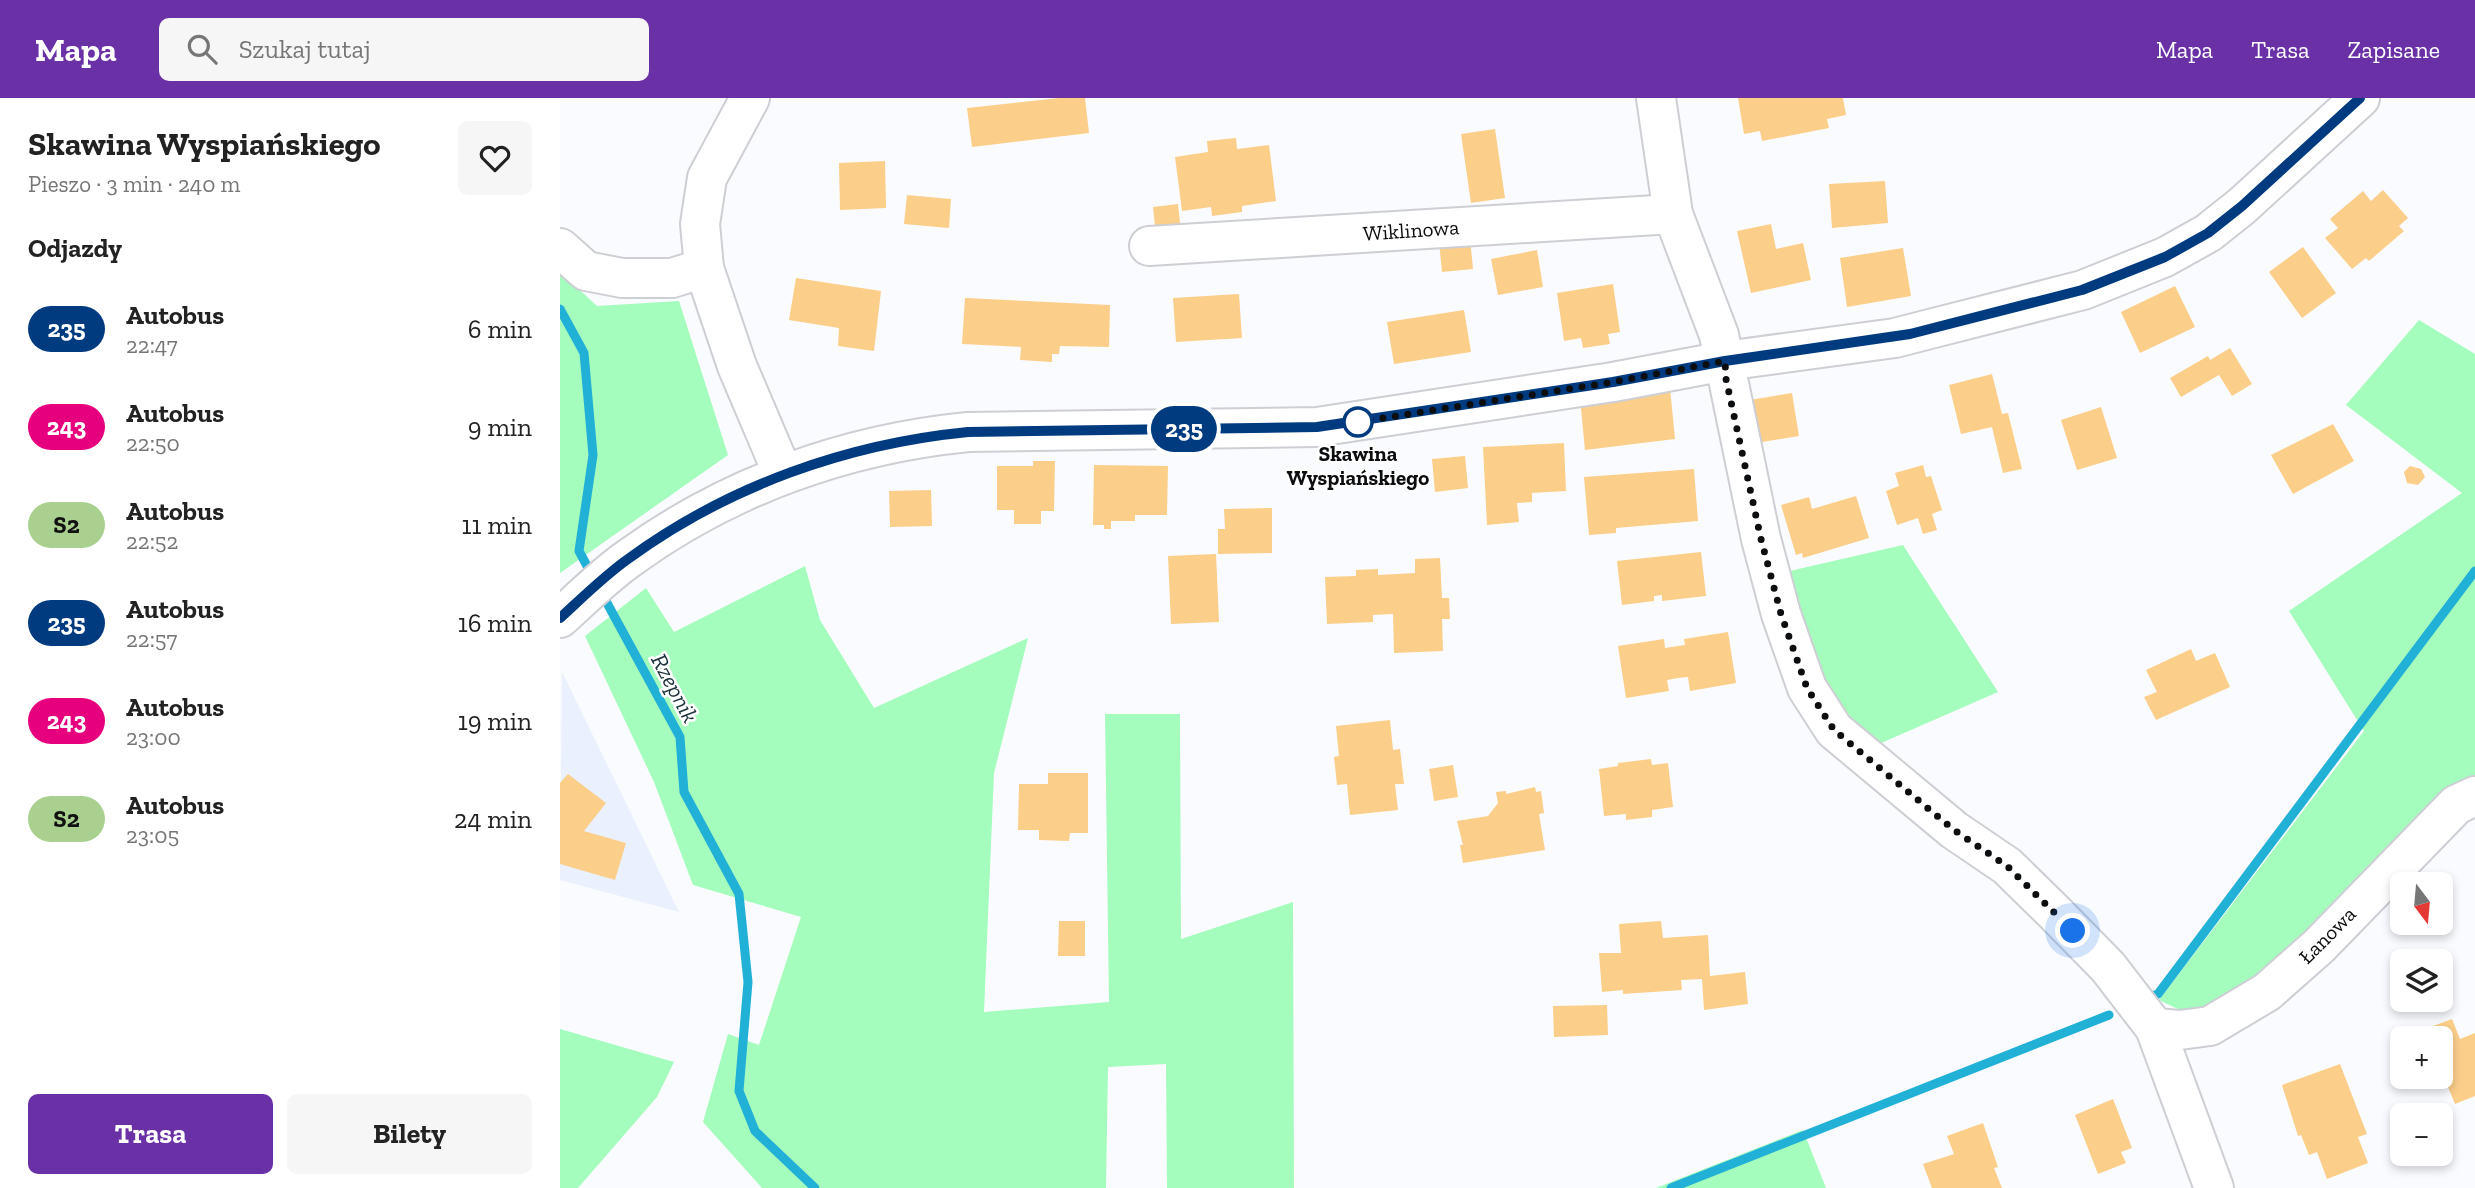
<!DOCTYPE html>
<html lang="pl">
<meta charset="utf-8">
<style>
:root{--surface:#fff;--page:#f6f6f6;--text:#222;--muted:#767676;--accent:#6a30a6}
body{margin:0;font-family:"Zilla Slab",serif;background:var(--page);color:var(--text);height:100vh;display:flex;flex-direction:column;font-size:26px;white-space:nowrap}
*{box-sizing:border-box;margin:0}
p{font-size:23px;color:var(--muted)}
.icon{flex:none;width:38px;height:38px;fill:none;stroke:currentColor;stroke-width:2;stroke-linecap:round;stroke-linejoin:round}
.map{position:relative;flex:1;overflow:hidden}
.side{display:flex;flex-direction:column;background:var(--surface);width:560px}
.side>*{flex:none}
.badge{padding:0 14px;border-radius:23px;font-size:24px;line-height:46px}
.needle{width:46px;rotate:164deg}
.buttons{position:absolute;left:1830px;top:774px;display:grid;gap:14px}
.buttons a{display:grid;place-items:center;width:63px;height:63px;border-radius:10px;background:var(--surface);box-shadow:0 4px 10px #0003;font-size:35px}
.you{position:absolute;width:35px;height:35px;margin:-18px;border:5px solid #fff;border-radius:50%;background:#1a73e8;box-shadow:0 0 0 10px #1a73e833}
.map>.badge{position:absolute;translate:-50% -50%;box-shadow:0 0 0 4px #fff}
h2{padding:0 28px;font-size:26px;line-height:63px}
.round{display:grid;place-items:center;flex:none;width:74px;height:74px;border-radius:10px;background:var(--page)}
.head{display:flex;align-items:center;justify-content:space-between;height:119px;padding:0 28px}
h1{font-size:33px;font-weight:800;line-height:52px}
.cta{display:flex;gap:14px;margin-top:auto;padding:14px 28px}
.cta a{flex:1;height:80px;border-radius:10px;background:var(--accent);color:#fff;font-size:28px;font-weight:800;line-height:80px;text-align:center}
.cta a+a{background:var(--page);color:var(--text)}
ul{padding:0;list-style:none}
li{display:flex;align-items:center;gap:21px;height:98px;padding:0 28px}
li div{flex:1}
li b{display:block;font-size:26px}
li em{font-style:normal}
li .badge{min-width:77px;font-weight:700;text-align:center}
header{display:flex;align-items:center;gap:42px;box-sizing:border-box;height:98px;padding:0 35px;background:var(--accent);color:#fff}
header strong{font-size:33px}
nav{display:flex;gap:38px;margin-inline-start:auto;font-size:24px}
.search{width:490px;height:63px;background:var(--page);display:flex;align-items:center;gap:18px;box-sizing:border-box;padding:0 24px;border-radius:10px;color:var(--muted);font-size:26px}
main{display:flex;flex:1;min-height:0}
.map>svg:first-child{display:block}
.built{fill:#ebf0fe}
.green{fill:#a4fcbd}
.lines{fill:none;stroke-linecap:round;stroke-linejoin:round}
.stream{stroke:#21b1d7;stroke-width:9}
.building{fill:#fbce8a}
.minor-casing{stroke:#cdcfd5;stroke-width:42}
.minor{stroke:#fff;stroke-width:38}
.line-casing{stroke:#fff;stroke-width:16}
.line{stroke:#003b80;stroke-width:10}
.walk{stroke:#0c0d0f;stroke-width:7;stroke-dasharray:0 12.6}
.stop-dot{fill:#fff;stroke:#003b80;stroke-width:3.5}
.labels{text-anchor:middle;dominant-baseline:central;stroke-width:5;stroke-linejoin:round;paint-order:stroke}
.street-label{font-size:21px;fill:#0c0d0f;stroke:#fff}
.stop-label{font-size:21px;font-weight:bold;fill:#0c0d0f;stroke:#fff}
.water-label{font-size:23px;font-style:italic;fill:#1c323a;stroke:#fff}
</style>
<header>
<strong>Mapa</strong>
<div class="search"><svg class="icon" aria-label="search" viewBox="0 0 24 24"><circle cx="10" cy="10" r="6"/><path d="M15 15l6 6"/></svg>Szukaj tutaj</div>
<nav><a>Mapa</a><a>Trasa</a><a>Zapisane</a></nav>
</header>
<main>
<section class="side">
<div class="head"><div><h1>Skawina Wyspiańskiego</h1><p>Pieszo · 3 min · 240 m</p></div><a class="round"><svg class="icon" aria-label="heart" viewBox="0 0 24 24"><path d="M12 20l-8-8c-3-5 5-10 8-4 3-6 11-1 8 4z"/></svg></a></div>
<h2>Odjazdy</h2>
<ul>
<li><span class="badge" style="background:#003b80;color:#fff">235</span><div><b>Autobus</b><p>22:47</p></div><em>6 min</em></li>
<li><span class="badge" style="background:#e6007e;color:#fff">243</span><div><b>Autobus</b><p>22:50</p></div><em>9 min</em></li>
<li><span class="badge" style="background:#a9d08f;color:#111">S2</span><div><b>Autobus</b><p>22:52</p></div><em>11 min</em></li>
<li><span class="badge" style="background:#003b80;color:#fff">235</span><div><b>Autobus</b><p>22:57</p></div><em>16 min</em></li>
<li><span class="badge" style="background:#e6007e;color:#fff">243</span><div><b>Autobus</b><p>23:00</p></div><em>19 min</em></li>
<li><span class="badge" style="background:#a9d08f;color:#111">S2</span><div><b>Autobus</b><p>23:05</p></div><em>24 min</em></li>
</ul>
<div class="cta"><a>Trasa</a><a>Bilety</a></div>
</section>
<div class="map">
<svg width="1915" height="1090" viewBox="0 0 1915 1090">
<rect width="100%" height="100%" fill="#fafbfe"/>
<!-- built -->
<path class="built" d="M2,574l117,240 -119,-32z"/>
<!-- green -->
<g class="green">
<path d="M0,174l37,34 82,-5 49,154 -168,118z"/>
<path d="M1859,222l56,34v430l-148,137 -110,88 -35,2 -23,-11 205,-269 -75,-120 173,-118 -116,-88z"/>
<path d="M1343,447l95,147 -126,55 -33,-40 -23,-42 -35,-92z"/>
<path d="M245,468l15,54 54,88 154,-70 -34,135 -10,239 125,-10 -4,-288h75l1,225 112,-37 1,286h-127l-1,-124 -58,3 -2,121h-344l-59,-66 25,-88 31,11 42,-128 -108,-32 -39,-103 -69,-146 61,-48 28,44z"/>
<path d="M0,931l114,33 -17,35 -79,91h-18z"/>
<path d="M1243,1032l23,58h-170z"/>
</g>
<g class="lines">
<!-- stream -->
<g class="stream">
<path d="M0,211l24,44 9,102 -14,96 14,26"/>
<path d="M41,494l79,145 4,55 55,102 9,88 -9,109 16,40 60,57"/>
<path d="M1584,901l14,-5 317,-423"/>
<path d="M1111,1090l438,-173"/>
</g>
</g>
<!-- building -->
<g class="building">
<path d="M499,0h26l4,35 -117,14 -5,-39z"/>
<path d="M1178,0h105l3,17 -19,4 2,9 -67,13 -2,-10 -16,3z"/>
<path d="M935,31l10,69 -34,5 -10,-69z"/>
<path d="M676,40l1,11 32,-4 7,56 -34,5v6l-30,4 -1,-9 -29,4 -7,-54 33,-5 -1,-11z"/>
<path d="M325,63l1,47 -46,2 -1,-47z"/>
<path d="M1325,83l3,42 -56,5 -3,-44z"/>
<path d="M1823,92l25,28 -9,8 5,5 -35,30 -3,-3 -14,11 -27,-31 13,-10 -8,-9 33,-28 8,10z"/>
<path d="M347,97l44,4 -2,29 -45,-4z"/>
<path d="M618,106l3,28 -25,3 -3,-28z"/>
<path d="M1211,126l5,25 27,-6 8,37 -60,13 -14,-62z"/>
<path d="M910,140l3,31 -31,3 -3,-30z"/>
<path d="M1743,149l33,46 -34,25 -33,-46z"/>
<path d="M1343,150l8,48 -64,11 -7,-49z"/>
<path d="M977,152l6,37 -45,8 -7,-36z"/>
<path d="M236,180l85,13 -7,60 -36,-5 1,-18 -50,-8z"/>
<path d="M1053,186l7,48 -12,2 2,10 -27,4 -2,-10 -17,3 -7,-48z"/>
<path d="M1615,188l20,41 -55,26 -19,-41z"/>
<path d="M679,196l3,44 -66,4 -3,-44z"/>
<path d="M405,200l145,7 -1,42 -49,-1 -1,8h-7v8l-32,-2 1,-13 -59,-3z"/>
<path d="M904,212l7,42 -77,12 -7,-42z"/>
<path d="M1670,250l22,36 -20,12 -13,-21 -38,22 -11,-19 38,-22 2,4z"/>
<path d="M1432,276l10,40 6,-1 14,56 -19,4 -11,-46 -31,7 -12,-49z"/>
<path d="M1110,290l5,51 -90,11 -5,-52z"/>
<path d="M1232,295l7,43 -49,8 -6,-43z"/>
<path d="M1541,309l16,51 -40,12 -16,-50z"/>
<path d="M1773,326l21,37 -61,33 -22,-39z"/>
<path d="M1004,345l2,48 -34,2v9l-15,1 2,19 -32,3 -4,-78z"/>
<path d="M905,358l3,32 -33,4 -3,-33z"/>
<path d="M473,363h22l-1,50h-13v13h-27v-14h-17v-44h36z"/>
<path d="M534,367l74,1 -1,49h-32v6h-24v8h-7v-4h-11z"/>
<path d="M1363,367l3,12 5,-1 11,34 -10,4 5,16 -14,4 -5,-16 -21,7 -11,-34 13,-5 -4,-13z"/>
<path d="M1850,368l11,3 4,8 -7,8 -11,-2 -3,-11z"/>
<path d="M1134,371l4,52 -82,7v5l-27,2 -5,-58z"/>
<path d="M371,392l1,36 -42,1 -1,-36z"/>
<path d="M1296,398l13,42 -66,20 -1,-5 -6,2 -15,-50 28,-8 3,12z"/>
<path d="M712,410v45l-54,1v-25h7l-1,-20z"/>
<path d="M1141,454l5,44 -44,5v-6l-8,1v5l-32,4 -5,-44z"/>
<path d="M656,456l3,68 -48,2 -3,-68z"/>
<path d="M880,460l2,40h7l1,21h-8l1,32 -49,2 -1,-39 -20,1v7l-46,2 -2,-47 31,-1v-6l22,-1v6l37,-2v-14z"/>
<path d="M1168,534l8,51 -46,8 -2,-14 -10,1 -11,2 2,11 -43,7 -8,-52 46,-7 1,9 20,-3 -1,-6z"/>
<path d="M1631,551l5,12 19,-8 15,34 -74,33 -12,-23 13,-5 -11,-22z"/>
<path d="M830,622l3,30 7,-1 4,35h-9l3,26 -48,5 -3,-31 -10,1 -3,-28 5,-1 -3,-30z"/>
<path d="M1091,661l1,6 16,-2 5,44 -21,3v7l-26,3v-6l-22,2 -5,-47 19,-3v-3z"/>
<path d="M893,667l5,32 -24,4 -5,-32z"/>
<path d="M488,675h40v60h-18l-1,8 -30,-1v-10h-21l1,-46h29z"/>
<path d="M8,676l38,29 -22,28 42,12 -11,37 -55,-16v-81z"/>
<path d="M975,689l1,5 5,-1 3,22 -5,1 6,36 -82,13 -3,-18h3l-6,-24 31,-5 10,-13 -2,-11 10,-1v3z"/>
<path d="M499,823h26v35h-27z"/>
<path d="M1101,823l2,17 45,-3 2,41 35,-4 3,32 -44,6 -2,-31 -21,1 1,10 -59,4v-4l-21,2 -3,-39h22l-2,-29z"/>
<path d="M1047,907l1,30 -54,2 -1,-31z"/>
<path d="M1892,921l8,20 15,-6v63l-20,8 -14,-34v-32h-13l-3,-9z"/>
<path d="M1780,966l27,70 -9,3 10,26 -41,16 -10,-27 -8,3 -8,-20 -3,1 -16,-51z"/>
<path d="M1553,1001l19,49 -11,4 5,11 -28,11 -23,-59z"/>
<path d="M1423,1025l15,44 -4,1 8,20h-70l-9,-24 31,-10 -7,-18z"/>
</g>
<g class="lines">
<!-- minor casing -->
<g class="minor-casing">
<g id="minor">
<path d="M190,0l-43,80 -7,46 4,44 33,98 46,108"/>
<path d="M1096,0l17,116"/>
<path d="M589,148l524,-32 46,121 42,204 20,75 26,74 27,42 120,100 53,36 48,47 53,54 47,61 25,2 30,-4 57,-34 52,-46 137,-141 19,-9"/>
<path d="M0,150l26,23 36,7h50l32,-10"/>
<path d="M0,520c22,-20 44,-42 68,-59 100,-73 218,-115 340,-127l349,-5 296,-45 112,-21 170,-23 31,-8 157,-40 82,-33 43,-24 34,-27 118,-108"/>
<path d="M1595,930l59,160"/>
</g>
</g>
<!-- minor -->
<use href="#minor" class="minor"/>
</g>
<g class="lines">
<!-- line casing -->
<g class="line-casing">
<path id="line" d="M0,520c22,-20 44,-42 68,-59 100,-73 218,-115 340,-127l349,-5 296,-45 112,-21 185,-27 172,-44 83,-33 43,-24 34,-27 118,-108"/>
</g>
<!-- line -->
<use href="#line" class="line"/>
<!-- walk -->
<path class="walk" d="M798,324l255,-40 112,-21 1,18 35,160 20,75 26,74 27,42 120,100 53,36 66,65"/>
</g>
<!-- markers -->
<circle class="stop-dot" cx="798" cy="324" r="14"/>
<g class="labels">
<!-- street labels -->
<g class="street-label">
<text transform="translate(851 132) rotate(-4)">Wiklinowa</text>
<text transform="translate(1767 837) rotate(-45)">Łanowa</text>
</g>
<!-- stop labels -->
<g class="stop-label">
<text x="798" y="355">Skawina<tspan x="798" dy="24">Wyspiańskiego</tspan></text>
</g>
<!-- water labels -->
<g class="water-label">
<text transform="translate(115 590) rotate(62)">Rzepnik</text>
</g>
</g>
</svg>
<div class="buttons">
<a><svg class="needle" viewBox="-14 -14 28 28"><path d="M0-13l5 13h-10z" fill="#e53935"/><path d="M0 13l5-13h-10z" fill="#767676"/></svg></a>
<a><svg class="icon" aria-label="layers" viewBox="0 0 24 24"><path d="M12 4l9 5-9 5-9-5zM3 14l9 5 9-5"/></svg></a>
<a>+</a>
<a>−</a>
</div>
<div class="you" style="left:1513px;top:833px"></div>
<b class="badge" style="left:624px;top:331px;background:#003b80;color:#fff">235</b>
</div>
</main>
